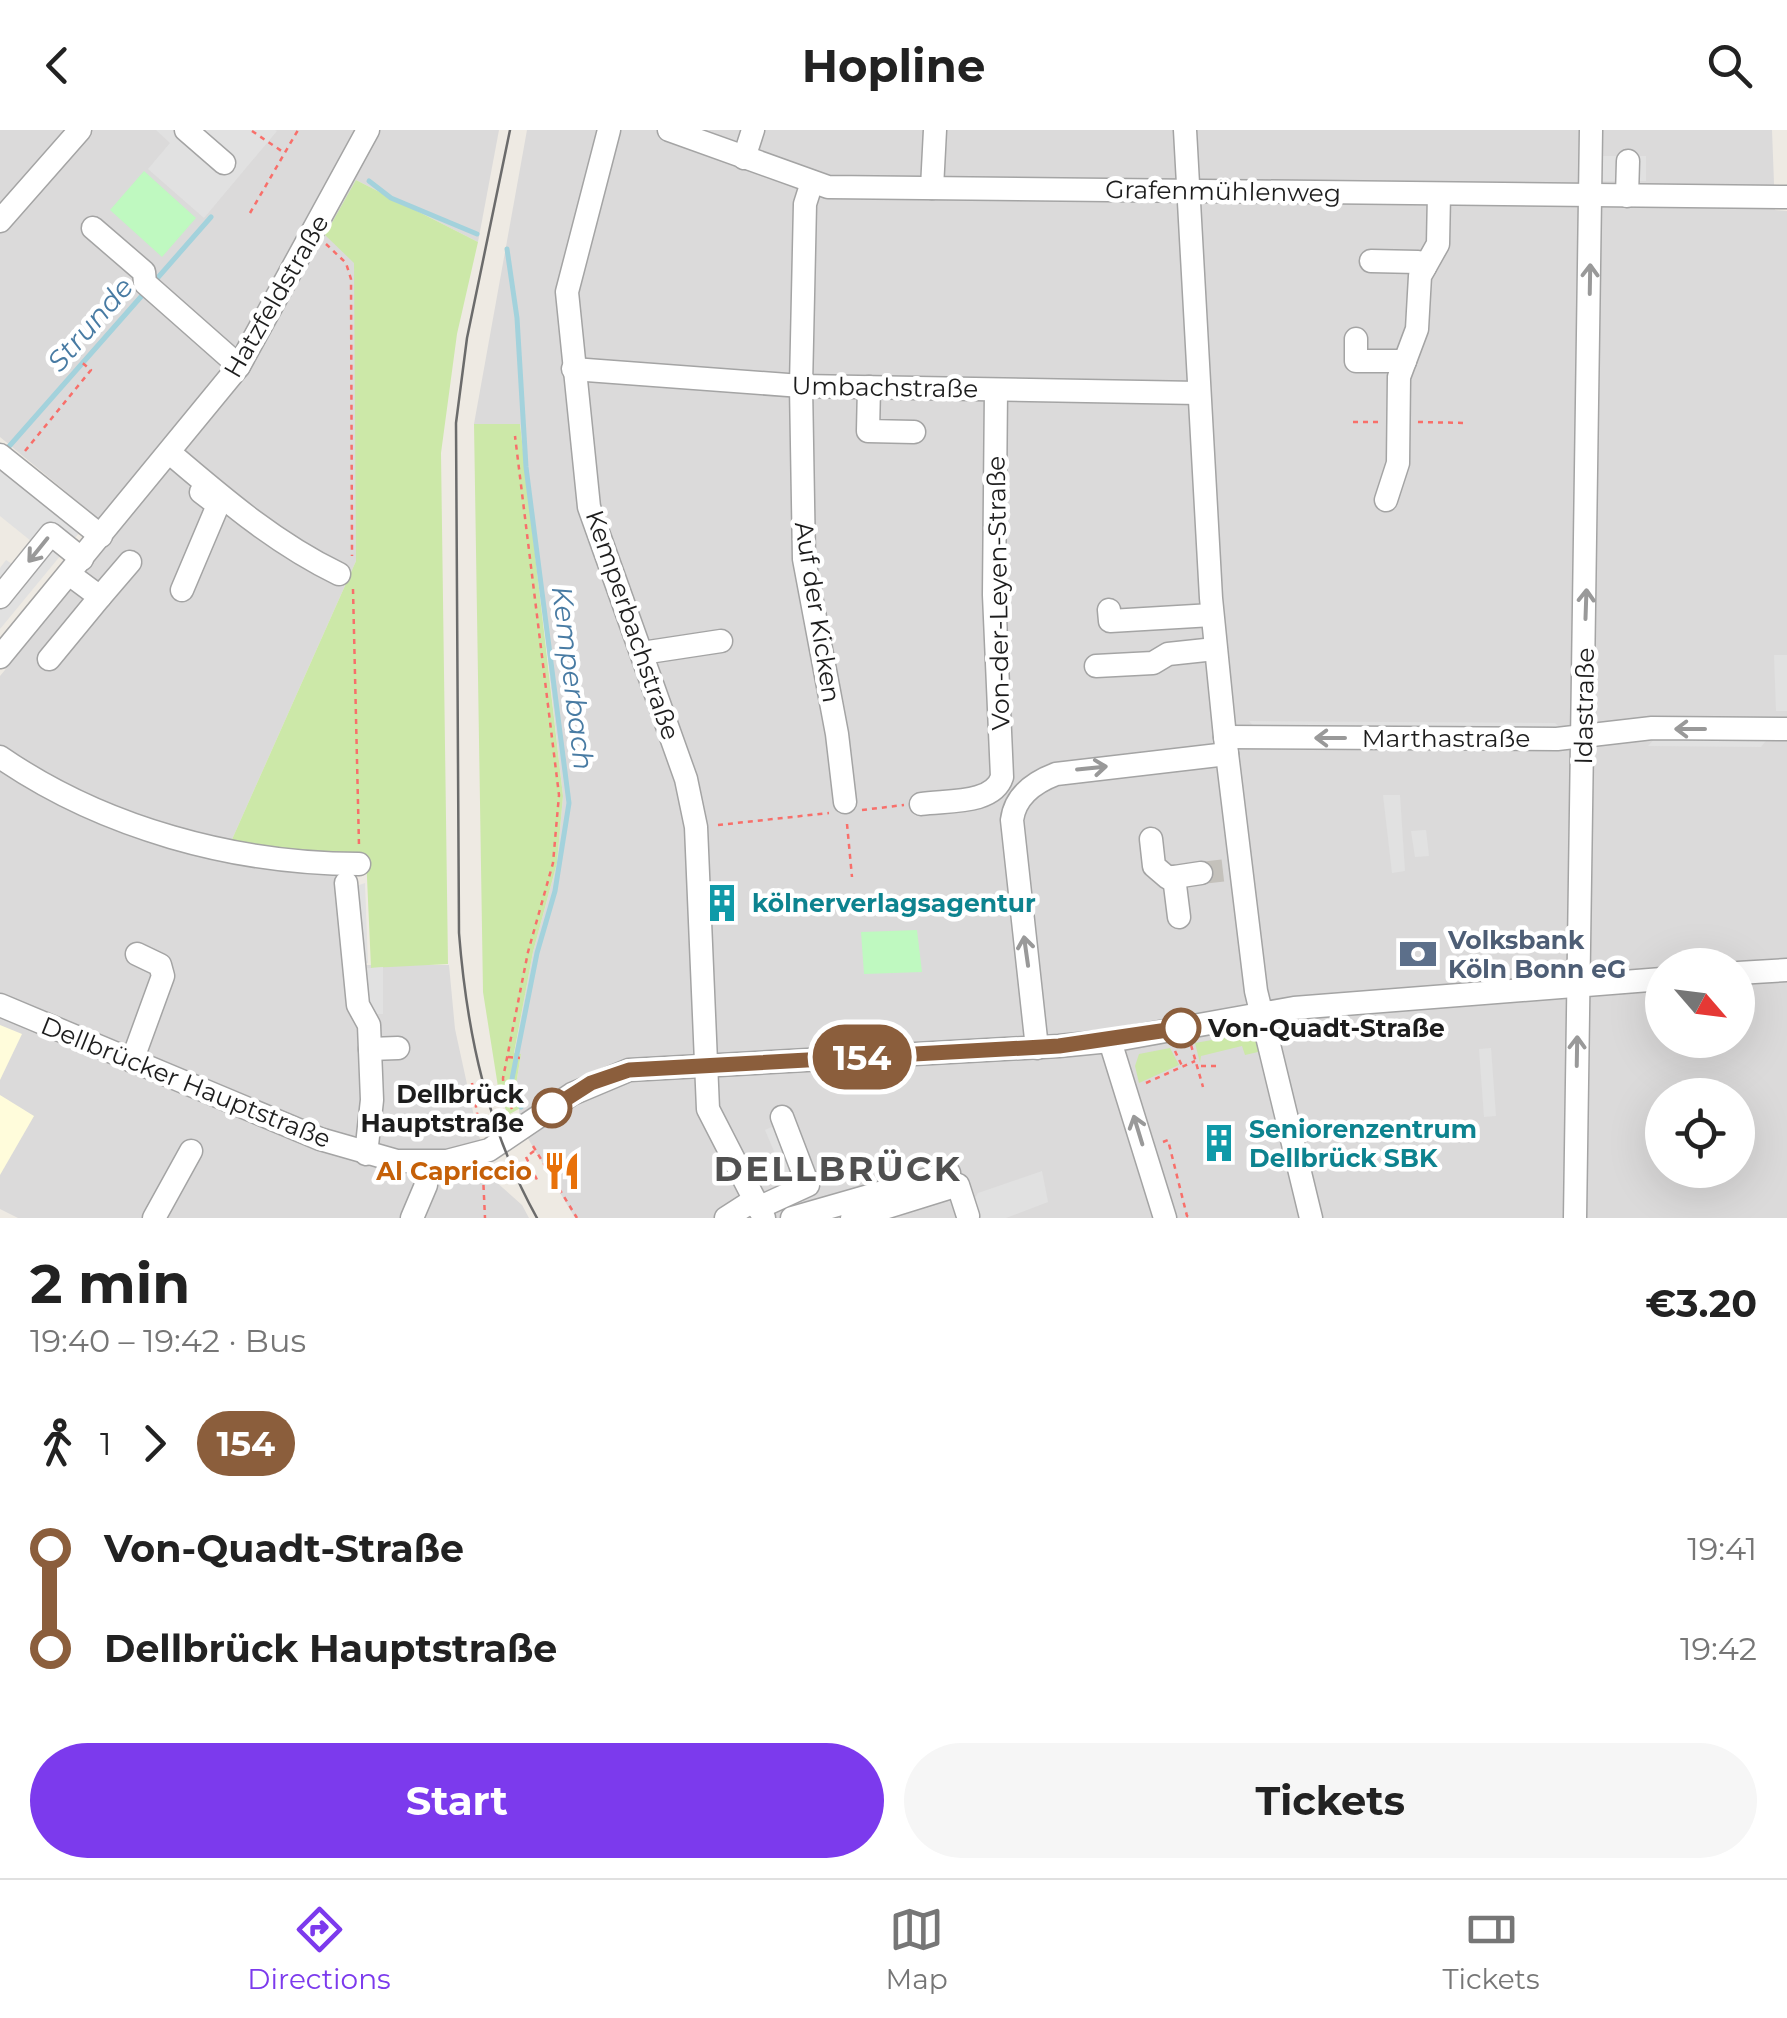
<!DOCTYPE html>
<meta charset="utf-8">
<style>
:root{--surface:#fff;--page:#f6f6f6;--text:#222;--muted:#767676;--line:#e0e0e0;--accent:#7c3aed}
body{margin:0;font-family:Montserrat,sans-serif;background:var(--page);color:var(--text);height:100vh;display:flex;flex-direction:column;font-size:38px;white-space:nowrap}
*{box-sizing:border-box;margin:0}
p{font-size:32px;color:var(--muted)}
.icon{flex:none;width:55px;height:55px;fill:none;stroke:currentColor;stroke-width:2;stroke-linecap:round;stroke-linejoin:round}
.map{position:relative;height:1088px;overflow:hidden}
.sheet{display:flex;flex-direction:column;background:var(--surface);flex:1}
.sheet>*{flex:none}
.badge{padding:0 20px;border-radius:32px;font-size:35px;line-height:65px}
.needle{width:65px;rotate:118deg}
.buttons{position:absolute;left:1645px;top:818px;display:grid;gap:20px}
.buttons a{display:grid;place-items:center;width:110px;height:110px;border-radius:50%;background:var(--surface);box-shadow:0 10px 40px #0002;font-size:50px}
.map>.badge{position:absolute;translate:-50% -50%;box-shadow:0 0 0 5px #fff}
.legs{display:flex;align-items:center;gap:15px;height:110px;padding:0 30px;font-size:32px}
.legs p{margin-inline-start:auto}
.head{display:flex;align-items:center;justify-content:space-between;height:170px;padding:0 30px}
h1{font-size:55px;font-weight:700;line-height:75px}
.button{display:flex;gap:20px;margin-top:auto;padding:20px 30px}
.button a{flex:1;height:115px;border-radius:60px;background:var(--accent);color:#fff;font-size:40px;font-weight:700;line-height:115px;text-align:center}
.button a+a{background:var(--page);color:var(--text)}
ul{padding:0 30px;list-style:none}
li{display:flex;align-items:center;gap:35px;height:100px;font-size:38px}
li i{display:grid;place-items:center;width:15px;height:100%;margin:0 12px;background:currentColor}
li i::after{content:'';width:25px;height:25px;margin:-12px;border:8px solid;border-radius:50%;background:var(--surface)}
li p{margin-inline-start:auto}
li:first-child i{background:linear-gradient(#0000 50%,currentColor 0)}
li:last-child i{background:linear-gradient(currentColor 50%,#0000 0)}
header{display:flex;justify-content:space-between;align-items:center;height:130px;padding:0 30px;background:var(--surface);font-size:45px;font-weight:700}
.tabs{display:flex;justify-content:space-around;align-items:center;height:140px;border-top:2px solid var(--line);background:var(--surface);font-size:28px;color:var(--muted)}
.tabs a{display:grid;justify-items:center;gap:5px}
.tabs .selected{color:var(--accent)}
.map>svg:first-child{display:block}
.residential{fill:#dbdada;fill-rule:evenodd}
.education{fill:#fffcdb}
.grass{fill:#cce8a8}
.park{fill:#bff9c0}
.parking{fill:#e1e1e1}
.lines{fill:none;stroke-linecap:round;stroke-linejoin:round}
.stream{stroke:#a3d2dc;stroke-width:5}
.minor-tunnel{stroke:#c4c1bb;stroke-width:22;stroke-dasharray:22 11;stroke-linecap:butt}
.minor-casing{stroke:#a4a4a4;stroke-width:25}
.path{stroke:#f86f6a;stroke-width:2.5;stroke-dasharray:5 5;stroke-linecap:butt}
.minor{stroke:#fff;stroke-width:22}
.tram{stroke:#6b6b6b;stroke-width:2.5}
.oneway{stroke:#999}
.line-1-casing{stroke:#fff;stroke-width:22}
.line-1{stroke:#8b5e3c;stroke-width:15}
.stop-1-dot{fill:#fff;stroke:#8b5e3c;stroke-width:5}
.labels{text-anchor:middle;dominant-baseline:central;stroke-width:9;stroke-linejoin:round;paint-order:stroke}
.street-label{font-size:25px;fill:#1d1d1d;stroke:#fff}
.culture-label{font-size:25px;font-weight:bold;fill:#0d838f;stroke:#fff;text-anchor:start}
.service-label{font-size:25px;font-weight:bold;fill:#4e5e75;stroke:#fff;text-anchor:start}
.stop-label{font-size:25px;font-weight:bold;fill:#1d1d1d;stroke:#fff;text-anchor:start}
.food-label{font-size:25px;font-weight:bold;fill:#c56008;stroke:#fff;text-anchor:end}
.water-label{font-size:28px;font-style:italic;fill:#487ba3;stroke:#fff}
.district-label{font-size:35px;font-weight:bold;letter-spacing:2.5px;fill:#505050;stroke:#fff}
</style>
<header><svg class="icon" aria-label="back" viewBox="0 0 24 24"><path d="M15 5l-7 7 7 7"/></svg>Hopline<svg class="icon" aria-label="search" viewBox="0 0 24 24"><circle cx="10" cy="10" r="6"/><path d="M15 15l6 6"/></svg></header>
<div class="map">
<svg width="1787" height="1088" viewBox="0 0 1787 1088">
<rect width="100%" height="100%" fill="#eeeae3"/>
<!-- residential -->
<g class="residential">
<path d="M0,0h499l-21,112 -122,-62v381l-126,283 -96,-26 -134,-68v-74l117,-142 -117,-97z"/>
<path d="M527,0h1245l3,80 12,1v1007h-1015l-16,-28 -39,28h-142l-55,-93 -1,-16 5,-4 -9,-14 6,-37h-7l19,-102 24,-89 6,-67 -31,-279 -12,-93h-46zM1662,835h76v75h-76zM1662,965h76v75h-76z"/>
<path d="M0,635l73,42 257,60 9,13 6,85h104l6,64 22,101 17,50 28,25 7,13h-511l-18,-9z"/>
</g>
<!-- education -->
<g class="education">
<path d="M0,895l22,9 -22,46z"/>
<path d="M0,965l34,21 -34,59z"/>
</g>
<!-- grass -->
<g class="grass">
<path d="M356,50l122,62 -21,92 -16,119 7,511 -77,4 -5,-113 -136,-11 126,-283 -2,-298 -29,-28z"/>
<path d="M474,294h46l43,372 -6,67 -24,89 -19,101 7,1 -6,37 9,15 -16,9 -9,-22 -16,-101z"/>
<path d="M1240,905h14l7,12 -3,5 -13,3 -3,-9 -41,10 -1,7 -5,-20z"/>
<path d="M1170,918l9,17 -40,18 -4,-17 4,-12z"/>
</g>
<!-- park -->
<g class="park">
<path d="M144,41l52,47 -34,39 -52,-47z"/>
<path d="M917,800l5,42 -58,2 -3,-42z"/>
</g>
<!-- parking -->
<g class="parking">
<path d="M156,0h119l2,1 -73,87 -56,-49 22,-26z"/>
<rect x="1596" y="26" width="50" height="25"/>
<path d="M0,338l79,65 -79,96v-61l6,-8 6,4 19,-23 -31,-25z"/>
<path d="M1774,525h13v56h-11z"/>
<path d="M1249,591l306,2 10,10 -307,-2z"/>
<path d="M1657,606h113l-9,11 -113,-1z"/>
<path d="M1383,665h17l5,76 -13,2z"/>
<path d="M1426,700l3,26 -14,1 -4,-26z"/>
<path d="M365,753l3,80 -12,2 -3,-78z"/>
<path d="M383,837v47h-12l-13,-45z"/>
<path d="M1491,918l5,68 -12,1 -5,-68z"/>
<path d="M776,995l22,53 -11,4 -22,-52z"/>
<path d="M1042,1041l6,31 -42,16h-27l-6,-16 5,-9z"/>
</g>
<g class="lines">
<!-- stream -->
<g class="stream">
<path d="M369,51l22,17 86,36"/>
<path d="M507,119l10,69 9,149 43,336 -14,88 -18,62 -25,126v13l9,15"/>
<path d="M154,152l57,-65"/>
<path d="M5,321l141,-160"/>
</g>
<!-- minor-tunnel -->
<path class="minor-tunnel" d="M1201,743l26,-3"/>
<!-- minor casing -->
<g class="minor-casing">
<g id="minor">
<path d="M186,0l38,33"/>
<path d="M609,0l-42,162 22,215 97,272 10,48 12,282 56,109"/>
<path d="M669,0l159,57 959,10"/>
<path d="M1185,0l26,468 14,139 31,254 55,227"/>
<path d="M744,28l9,-28"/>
<path d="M812,52l-7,22 -4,182 3,173 33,175 8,68"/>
<path d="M932,58l3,-58"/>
<path d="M1627,66l1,-35"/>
<path d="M0,91l80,-91"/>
<path d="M93,98l51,44 1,11 94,83"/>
<path d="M1371,131l47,1 7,5"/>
<path d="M1356,209v22h49"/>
<path d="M573,239l228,17 397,7"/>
<path d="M869,257l-1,44 46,1"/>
<path d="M170,323c54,46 105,90 169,121"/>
<path d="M0,325l101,81"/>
<path d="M1386,370l12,-37 1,-86 18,-48 3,-53 18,-32 1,-50"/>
<path d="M182,460l36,-85 -17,-13"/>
<path d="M0,467l51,-63 31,25"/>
<path d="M100,467l30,-35"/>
<path d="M1109,480l1,11 102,-6"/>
<path d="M642,523l79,-12"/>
<path d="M0,527l239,-291 129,-236"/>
<path d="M49,529l51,-62 -31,-23"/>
<path d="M1096,536l57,-3 15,-9 47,-5"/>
<path d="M1225,607l332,2 95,-11 135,1"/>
<path d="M0,627c103,71 235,107 359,107"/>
<path d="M921,674c25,-4 72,1 81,-27l-8,-182 2,-205"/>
<path d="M1151,709l3,27 14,12 33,-5"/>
<path d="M1174,747l5,40"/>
<path d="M346,753l12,122 11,20 3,75 -6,54"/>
<path d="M1738,843l49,-3"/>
<path d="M0,875l320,134 77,22h50l42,-11 83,-56 57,-24 430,-24 51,-5 184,-33 368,-29"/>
<path d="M1110,911l55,177"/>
<path d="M1037,918l-25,-228c3,-24 23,-38 44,-46l171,-20"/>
<path d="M370,919l28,-1"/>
<path d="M132,931l31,-85 -3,-11 -23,-11"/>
<path d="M758,1078l50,-23 -26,-68"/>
<path d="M154,1088l37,-67"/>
<path d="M412,1088l14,-33v-22"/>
<path d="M726,1088l28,-18"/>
<path d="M792,1088l157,-45"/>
<path d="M852,1088l106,-33 10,31"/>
<path d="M1575,1088l16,-1088"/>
</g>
</g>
<!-- path -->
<g class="path">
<path d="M252,1l31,21"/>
<path d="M250,83l48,-83"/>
<path d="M326,114l20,19 5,16 1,277"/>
<path d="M1353,292h27"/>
<path d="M1418,292l49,1"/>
<path d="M25,321l66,-81 -11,-9"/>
<path d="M353,459l6,257"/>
<path d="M862,680l42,-5"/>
<path d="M847,694l5,53"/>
<path d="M718,695l111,-12"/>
<path d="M1191,915l12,42"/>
<path d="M1175,921l7,15"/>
<path d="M508,927l12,1"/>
<path d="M1201,936h18"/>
<path d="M472,953l8,48"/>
<path d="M1146,953l49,-22"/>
<path d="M512,979l-8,-16 -1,-15 25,-126 25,-89 6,-68 -44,-359"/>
<path d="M1163,1012l5,-2 19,76 4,2"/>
<path d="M533,1016l44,72"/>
<path d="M534,1021l-8,6 13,27"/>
<path d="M483,1045l2,43"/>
</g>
<!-- minor -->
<use href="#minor" class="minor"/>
<!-- tram -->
<path class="tram" d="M510,0l-43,208 -11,85 3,510c8,101 28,195 78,285"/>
</g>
<!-- one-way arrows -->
<defs><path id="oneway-shaft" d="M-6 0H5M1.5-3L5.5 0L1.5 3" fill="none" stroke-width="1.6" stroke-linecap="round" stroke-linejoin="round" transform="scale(2.5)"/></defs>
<g class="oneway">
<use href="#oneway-shaft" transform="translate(1590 149) rotate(-89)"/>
<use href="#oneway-shaft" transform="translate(38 420) rotate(129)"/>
<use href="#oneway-shaft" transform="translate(1586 474) rotate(-88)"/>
<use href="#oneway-shaft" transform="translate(1690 599) rotate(-180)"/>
<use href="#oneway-shaft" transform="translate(1330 608) rotate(-180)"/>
<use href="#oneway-shaft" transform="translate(1092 638) rotate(-6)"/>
<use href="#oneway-shaft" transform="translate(1026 821) rotate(-98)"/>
<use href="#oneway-shaft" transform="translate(1577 921) rotate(-89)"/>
<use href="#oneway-shaft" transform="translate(1138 1000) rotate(-107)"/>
</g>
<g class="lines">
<!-- line-1 casing -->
<g class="line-1-casing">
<path id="line-1" d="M552,978l39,-25 38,-13 430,-24 122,-18"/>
</g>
<!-- line-1 -->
<use href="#line-1" class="line-1"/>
</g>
<!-- icons -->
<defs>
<g id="building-bare" transform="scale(3)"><path d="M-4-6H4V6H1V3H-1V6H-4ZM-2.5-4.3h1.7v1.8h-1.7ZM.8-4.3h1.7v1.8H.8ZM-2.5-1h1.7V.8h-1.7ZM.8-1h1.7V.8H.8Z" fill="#0f9aa8" stroke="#fff" stroke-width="2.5" paint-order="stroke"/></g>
<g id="bank-bare" transform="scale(3)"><path d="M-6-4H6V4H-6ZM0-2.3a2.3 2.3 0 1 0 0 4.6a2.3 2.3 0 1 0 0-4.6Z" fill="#5c6f8a" stroke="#fff" stroke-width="2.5" paint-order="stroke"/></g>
<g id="restaurant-bare" transform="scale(3)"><path d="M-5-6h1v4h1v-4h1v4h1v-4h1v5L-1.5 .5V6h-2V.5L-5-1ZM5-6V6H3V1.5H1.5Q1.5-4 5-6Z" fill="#e8710a" stroke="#fff" stroke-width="2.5" paint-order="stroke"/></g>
</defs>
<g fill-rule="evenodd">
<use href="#building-bare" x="722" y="773"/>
<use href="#bank-bare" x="1418" y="824"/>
<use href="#building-bare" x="1219" y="1013"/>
<use href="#restaurant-bare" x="562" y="1041"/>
</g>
<!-- markers -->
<g class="stop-1-dot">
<circle cx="1181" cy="898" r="18"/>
<circle cx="552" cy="978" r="18"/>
</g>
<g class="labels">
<!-- street labels -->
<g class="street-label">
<text transform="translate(1223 61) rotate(1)">Grafenmühlenweg</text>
<text transform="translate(276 166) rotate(-60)">Hatzfeldstraße</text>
<text transform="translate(885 257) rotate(1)">Umbachstraße</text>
<text transform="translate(998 463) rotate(-91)">Von-der-Leyen-Straße</text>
<text transform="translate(818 482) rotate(81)">Auf der Kicken</text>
<text transform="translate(633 495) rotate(71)">Kemperbachstraße</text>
<text transform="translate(1584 576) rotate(-89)">Idastraße</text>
<text x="1446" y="608">Marthastraße</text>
<text transform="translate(186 952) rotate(22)">Dellbrücker Hauptstraße</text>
</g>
<!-- culture labels -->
<g class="culture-label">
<text x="752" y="773">kölnerverlagsagentur</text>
<text x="1249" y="999">Seniorenzentrum<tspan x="1249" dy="29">Dellbrück SBK</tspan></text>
</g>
<!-- service labels -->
<g class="service-label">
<text x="1448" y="810">Volksbank<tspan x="1448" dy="29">Köln Bonn eG</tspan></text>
</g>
<!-- stop labels -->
<g class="stop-label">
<text x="1208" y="898">Von-Quadt-Straße</text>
<text x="524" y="964" text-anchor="end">Dellbrück<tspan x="524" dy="29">Hauptstraße</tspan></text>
</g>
<!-- food labels -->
<g class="food-label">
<text x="532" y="1041">Al Capriccio</text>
</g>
<!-- water labels -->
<g class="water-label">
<text transform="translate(90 194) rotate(-49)">Strunde</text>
<text transform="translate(573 548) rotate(83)">Kemperbach</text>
</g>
<!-- district labels -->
<g class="district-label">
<text x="838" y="1038">DELLBRÜCK</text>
</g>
</g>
</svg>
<div class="buttons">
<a><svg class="needle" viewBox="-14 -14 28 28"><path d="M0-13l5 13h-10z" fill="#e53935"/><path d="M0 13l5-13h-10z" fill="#767676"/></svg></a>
<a><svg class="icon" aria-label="locate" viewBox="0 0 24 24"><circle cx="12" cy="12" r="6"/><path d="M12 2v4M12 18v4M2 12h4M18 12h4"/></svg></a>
</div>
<b class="badge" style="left:862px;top:927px;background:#8b5e3c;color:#fff">154</b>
</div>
<section class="sheet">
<div class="head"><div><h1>2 min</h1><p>19:40 – 19:42 · Bus</p></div><b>€3.20</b></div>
<div class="legs"><svg class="icon" aria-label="walk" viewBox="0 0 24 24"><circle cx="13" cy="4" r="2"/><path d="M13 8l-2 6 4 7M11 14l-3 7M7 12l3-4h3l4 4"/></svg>1<svg class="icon" aria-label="forward" viewBox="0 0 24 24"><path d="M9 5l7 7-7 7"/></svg><b class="badge" style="background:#8b5e3c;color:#fff">154</b></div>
<ul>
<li><i style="color:#8b5e3c"></i><b>Von-Quadt-Straße</b><p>19:41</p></li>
<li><i style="color:#8b5e3c"></i><b>Dellbrück Hauptstraße</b><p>19:42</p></li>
</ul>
<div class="button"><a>Start</a><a>Tickets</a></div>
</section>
<nav class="tabs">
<a class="selected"><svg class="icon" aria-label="directions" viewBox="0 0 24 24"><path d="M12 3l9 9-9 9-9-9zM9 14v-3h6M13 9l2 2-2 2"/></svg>Directions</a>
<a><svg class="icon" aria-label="map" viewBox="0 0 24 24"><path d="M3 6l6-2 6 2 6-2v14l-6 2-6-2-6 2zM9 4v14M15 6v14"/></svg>Map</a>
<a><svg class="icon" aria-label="tickets" viewBox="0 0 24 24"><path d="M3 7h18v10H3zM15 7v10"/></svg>Tickets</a>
</nav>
